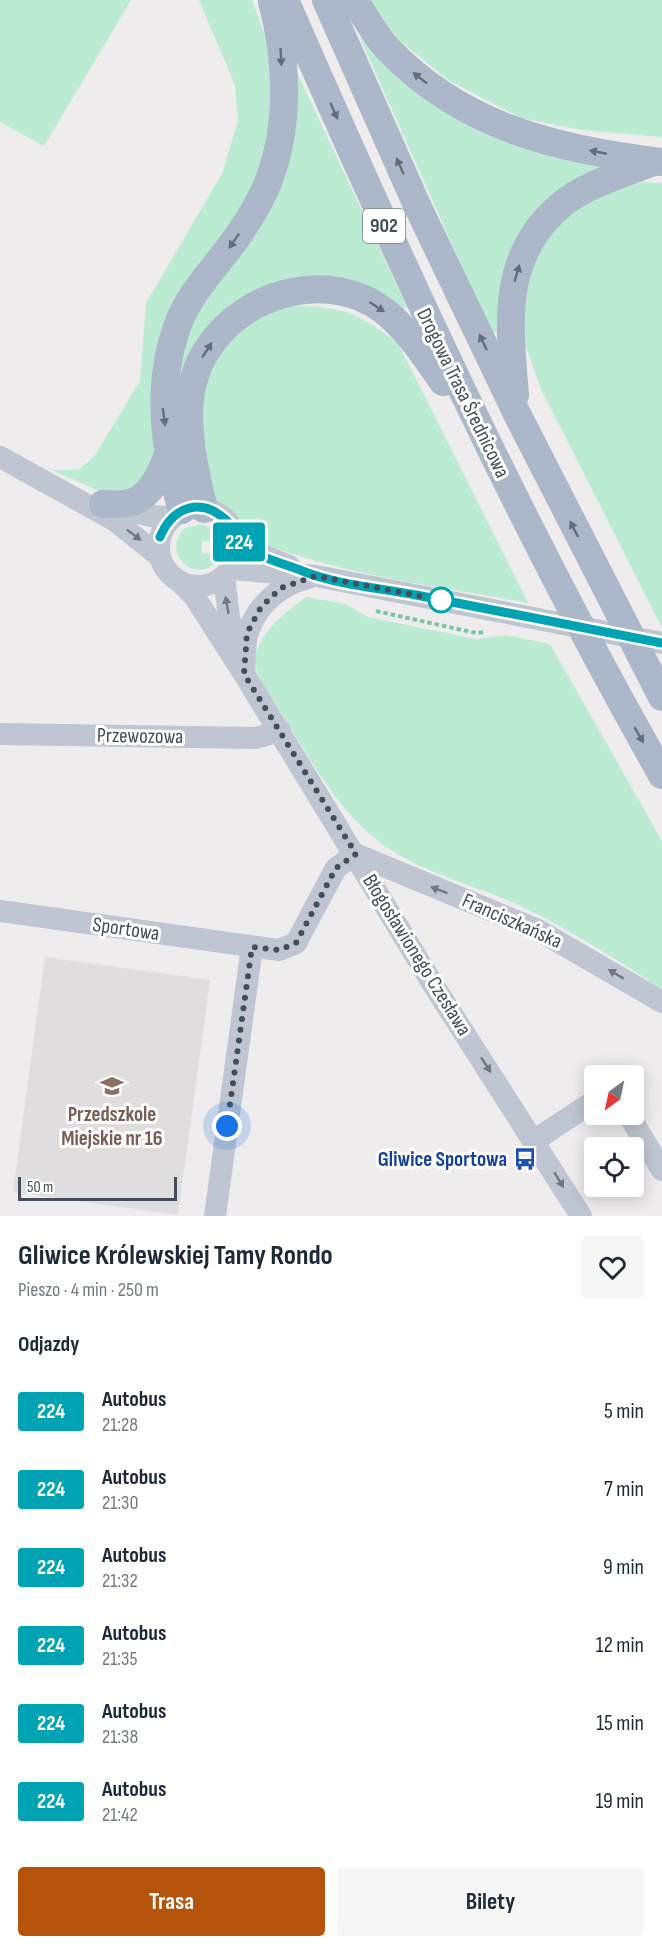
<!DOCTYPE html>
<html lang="pl">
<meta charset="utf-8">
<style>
:root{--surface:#fff;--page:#f6f6f7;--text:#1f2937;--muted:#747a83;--accent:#b45309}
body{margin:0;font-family:"Sofia Sans Condensed",sans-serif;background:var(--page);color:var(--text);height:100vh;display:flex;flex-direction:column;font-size:22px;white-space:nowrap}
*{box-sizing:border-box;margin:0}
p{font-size:20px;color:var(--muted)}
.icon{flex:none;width:33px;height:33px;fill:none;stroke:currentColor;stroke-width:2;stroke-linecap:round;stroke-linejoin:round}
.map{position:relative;height:1216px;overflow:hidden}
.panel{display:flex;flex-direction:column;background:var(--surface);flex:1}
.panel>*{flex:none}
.badge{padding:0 12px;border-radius:4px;font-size:21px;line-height:39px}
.needle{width:39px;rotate:213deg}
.tools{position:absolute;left:584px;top:1065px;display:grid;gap:12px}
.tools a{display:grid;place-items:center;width:60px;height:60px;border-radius:6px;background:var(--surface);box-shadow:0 3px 15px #0003;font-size:30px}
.scale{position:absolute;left:18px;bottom:15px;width:159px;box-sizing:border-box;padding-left:6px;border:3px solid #454d58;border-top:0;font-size:16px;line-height:21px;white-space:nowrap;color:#454d58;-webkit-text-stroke:4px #fff;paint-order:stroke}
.you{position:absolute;width:30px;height:30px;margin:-15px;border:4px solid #fff;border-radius:50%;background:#1a73e8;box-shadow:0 0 0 9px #1a73e833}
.map>.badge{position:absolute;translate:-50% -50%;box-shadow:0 0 0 3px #fff}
h2{padding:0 18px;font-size:22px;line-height:54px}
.round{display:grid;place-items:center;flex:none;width:63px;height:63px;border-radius:6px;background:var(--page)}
.headline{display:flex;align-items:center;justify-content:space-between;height:102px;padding:0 18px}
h1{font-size:28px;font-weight:700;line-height:45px}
.action{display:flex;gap:12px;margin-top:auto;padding:12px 18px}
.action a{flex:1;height:69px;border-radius:6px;background:var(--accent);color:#fff;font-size:24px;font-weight:700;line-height:69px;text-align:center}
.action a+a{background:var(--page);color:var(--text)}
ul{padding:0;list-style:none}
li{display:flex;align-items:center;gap:18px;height:78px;padding:0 18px}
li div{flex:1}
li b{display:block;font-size:22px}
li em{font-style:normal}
li .badge{min-width:66px;font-weight:700;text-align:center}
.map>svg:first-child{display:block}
.education{fill:#dfdddd}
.green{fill:#bbebd3}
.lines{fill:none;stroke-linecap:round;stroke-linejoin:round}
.path{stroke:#75c7a8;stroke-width:4;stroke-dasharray:4.5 3;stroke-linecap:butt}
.minor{stroke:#bfc6d1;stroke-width:22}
.major{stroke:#acb8ca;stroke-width:28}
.oneway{fill:#646d7a}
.oneway2{fill:#707782}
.line-casing{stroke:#fff;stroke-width:14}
.line{stroke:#00a3b4;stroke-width:9}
.walk{stroke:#454d58;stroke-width:6;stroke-dasharray:0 10.8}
.stop-dot{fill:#fff;stroke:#00a3b4;stroke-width:3}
.labels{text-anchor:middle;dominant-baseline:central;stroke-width:6;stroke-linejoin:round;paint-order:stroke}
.shield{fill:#fff;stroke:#7d828a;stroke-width:1.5}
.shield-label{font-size:20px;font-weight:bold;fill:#454d58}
.street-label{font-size:21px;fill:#454d58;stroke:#fff}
.education-label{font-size:21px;font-weight:bold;fill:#785e54;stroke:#fff}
.transit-label{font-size:21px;font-weight:bold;fill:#164399;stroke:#fff;text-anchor:end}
</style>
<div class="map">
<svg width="662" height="1216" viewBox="0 0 662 1216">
<rect width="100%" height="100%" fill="#eeecec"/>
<!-- education -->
<path class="education" d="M45,957l165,23 -32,235 -165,-23z"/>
<!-- green -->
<g class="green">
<path d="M0,0h131l-87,146 -44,-24z"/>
<path d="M199,0h53l14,38 9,61 -12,62 -16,43 -76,110 -14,156 -32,24 -24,-2 -49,-22h26l16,-13 46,-76 6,-78 76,-129 16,-53 -3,-36z"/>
<path d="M369,0h293v137l-81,-7 -60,-12 -73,-38 -50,-41z"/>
<path d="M363,36l30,32 218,94 -65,45 -48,124 -6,3 -132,-296z"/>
<path d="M294,66l113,241 -5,2 -136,-21 -35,15 -25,29 -26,89v-76l13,-28 53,-71z"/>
<path d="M643,182l19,1v445l-121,-239 -17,-48 2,-41 7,-36 17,-31 16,-18 35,-23z"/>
<path d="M291,306c51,0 67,7 107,37l130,260c-89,-17 -197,-29 -279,-66l-6,-12 -32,-29 -13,-96 13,-33 19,-30 28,-22z"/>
<path d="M202,524l11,5 8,8 -2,4h-17v12l16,1 2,3c-20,32 -62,-3 -35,-29z"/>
<path d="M307,597l38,7 23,13 108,22 31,-4 43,9 112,197v148c-43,-28 -87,-56 -133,-79 -46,-23 -97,-33 -141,-62 -48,-33 -76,-86 -106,-134 -9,-15 -26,-35 -27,-52 -1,-25 34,-54 52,-65z"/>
</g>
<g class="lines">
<!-- path -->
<path class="path" d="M376,611l100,22 10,-1"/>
<!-- minor -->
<g class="minor">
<path d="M0,457l114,63 45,36"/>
<path d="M113,507l38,9 20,1"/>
<circle cx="198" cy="547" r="39"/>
<path d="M236,539l10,9 43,18"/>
<path d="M231,569l85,7 346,67"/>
<path d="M224,577l5,40 11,40"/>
<path d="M179,581l15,15 50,78 190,312 147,230"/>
<path d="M244,674c1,-13 0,-30 4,-42 10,-28 32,-47 60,-54"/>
<path d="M0,734l256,4 24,-7"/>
<path d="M355,854l183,76 124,72"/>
<path d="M0,911l279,39 17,-7 40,-75 19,-14"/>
<path d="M628,1114l34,56"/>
<path d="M535,1140l59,-39"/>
<path d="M215,1216l37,-269"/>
</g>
<!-- major -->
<g class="major">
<path d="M285,0c115,264 235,525 377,775"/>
<path d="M326,0l90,203 101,211 145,283"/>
<path d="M354,0c11,16 21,35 34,49 74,78 171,101 274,113"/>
<path d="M515,395c-6,-73 -15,-143 51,-194 25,-18 59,-28 88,-39"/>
<path d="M103,504c9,0 22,1 30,-2 20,-8 29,-32 36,-50"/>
<path d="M204,509c-9,-37 -19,-80 -13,-117 12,-76 101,-123 171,-94 36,15 60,54 81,84"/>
<path d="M182,510c-18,-59 -26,-124 -5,-183 11,-33 38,-59 58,-87 14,-20 27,-40 35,-63 20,-54 17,-121 2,-175"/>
</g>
</g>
<!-- one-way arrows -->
<defs><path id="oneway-solid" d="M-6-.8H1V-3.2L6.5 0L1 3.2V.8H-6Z" transform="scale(1.5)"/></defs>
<g class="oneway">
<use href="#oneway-solid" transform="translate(281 57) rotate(87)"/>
<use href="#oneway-solid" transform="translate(420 78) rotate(-142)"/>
<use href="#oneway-solid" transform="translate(334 111) rotate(66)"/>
<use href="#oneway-solid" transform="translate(598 152) rotate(-169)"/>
<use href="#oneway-solid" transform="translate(400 166) rotate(-114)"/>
<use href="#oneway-solid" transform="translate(234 241) rotate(125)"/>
<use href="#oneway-solid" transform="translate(517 273) rotate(-74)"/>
<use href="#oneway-solid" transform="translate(377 307) rotate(33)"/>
<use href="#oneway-solid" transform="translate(483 342) rotate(-115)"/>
<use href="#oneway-solid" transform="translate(207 350) rotate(-57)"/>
<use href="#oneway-solid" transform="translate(164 417) rotate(82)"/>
<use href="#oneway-solid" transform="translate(574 529) rotate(-117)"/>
<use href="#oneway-solid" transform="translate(639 735) rotate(60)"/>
</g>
<g class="oneway2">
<use href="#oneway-solid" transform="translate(134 535) rotate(37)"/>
<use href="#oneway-solid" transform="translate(227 605) rotate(-100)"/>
<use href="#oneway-solid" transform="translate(439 890) rotate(-159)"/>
<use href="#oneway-solid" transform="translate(616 974) rotate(-149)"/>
<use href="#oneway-solid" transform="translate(486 1065) rotate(57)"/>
<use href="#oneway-solid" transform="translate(559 1180) rotate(59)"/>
</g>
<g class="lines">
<!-- line casing -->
<g class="line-casing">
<path id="line" d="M160,537c13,-31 42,-41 68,-15 7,8 7,19 18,26 16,11 40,16 59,24 34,13 75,16 111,23 82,16 164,32 246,48"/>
</g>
<!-- line -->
<use href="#line" class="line"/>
<!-- walk -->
<path class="walk" d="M227,1126l25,-179 27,3 17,-7 40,-75 20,-14 -112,-180 3,-41 14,-26 20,-19 35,-12 125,24"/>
</g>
<!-- icons -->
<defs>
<g id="school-bare" transform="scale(1.8)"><path d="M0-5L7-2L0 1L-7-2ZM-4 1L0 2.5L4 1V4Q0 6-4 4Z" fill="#8d6e63" stroke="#fff" stroke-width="2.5" paint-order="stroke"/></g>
<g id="bus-bare" transform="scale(1.8)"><path d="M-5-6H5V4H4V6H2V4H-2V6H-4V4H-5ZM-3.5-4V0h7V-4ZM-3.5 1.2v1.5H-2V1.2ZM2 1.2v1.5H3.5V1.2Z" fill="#1a4fb4" stroke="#fff" stroke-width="2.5" paint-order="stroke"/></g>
</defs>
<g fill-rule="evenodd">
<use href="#school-bare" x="112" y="1086"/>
<use href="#bus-bare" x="525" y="1159"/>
</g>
<!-- markers -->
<circle class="stop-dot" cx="441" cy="600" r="12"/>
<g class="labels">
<!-- shield labels -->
<rect class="shield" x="363" y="209" width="42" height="34" rx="4.5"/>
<g class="shield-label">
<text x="384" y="226">902</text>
</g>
<!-- street labels -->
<g class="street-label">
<text transform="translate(463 393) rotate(64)">Drogowa Trasa Średnicowa</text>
<text transform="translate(140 736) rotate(1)">Przewozowa</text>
<text transform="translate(512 921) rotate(24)">Franciszkańska</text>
<text transform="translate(126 929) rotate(8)">Sportowa</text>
<text transform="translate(417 955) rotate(58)">Błogosławionego Czesława</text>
</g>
<!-- education labels -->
<g class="education-label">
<text x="112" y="1114">Przedszkole<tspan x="112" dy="24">Miejskie nr 16</tspan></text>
</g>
<!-- transit labels -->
<g class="transit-label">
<text x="507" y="1159">Gliwice Sportowa</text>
</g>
</g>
</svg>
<div class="tools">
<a><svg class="needle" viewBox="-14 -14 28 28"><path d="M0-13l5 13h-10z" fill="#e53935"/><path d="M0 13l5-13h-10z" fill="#747a83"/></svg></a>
<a><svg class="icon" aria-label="locate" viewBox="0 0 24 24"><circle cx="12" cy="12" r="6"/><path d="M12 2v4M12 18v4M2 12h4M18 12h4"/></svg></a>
</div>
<div class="scale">50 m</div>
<div class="you" style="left:227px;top:1126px"></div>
<b class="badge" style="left:239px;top:542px;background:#00a3b4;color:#fff">224</b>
</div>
<section class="panel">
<div class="headline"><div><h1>Gliwice Królewskiej Tamy Rondo</h1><p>Pieszo · 4 min · 250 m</p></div><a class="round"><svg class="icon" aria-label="heart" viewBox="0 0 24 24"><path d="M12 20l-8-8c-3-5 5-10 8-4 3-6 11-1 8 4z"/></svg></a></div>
<h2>Odjazdy</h2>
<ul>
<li><span class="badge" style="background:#00a3b4;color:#fff">224</span><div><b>Autobus</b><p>21:28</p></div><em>5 min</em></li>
<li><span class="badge" style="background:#00a3b4;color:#fff">224</span><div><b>Autobus</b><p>21:30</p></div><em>7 min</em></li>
<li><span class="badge" style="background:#00a3b4;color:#fff">224</span><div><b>Autobus</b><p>21:32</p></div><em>9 min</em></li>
<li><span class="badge" style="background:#00a3b4;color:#fff">224</span><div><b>Autobus</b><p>21:35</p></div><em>12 min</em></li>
<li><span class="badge" style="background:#00a3b4;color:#fff">224</span><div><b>Autobus</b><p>21:38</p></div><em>15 min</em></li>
<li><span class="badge" style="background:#00a3b4;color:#fff">224</span><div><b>Autobus</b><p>21:42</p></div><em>19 min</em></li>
</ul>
<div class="action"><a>Trasa</a><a>Bilety</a></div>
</section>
